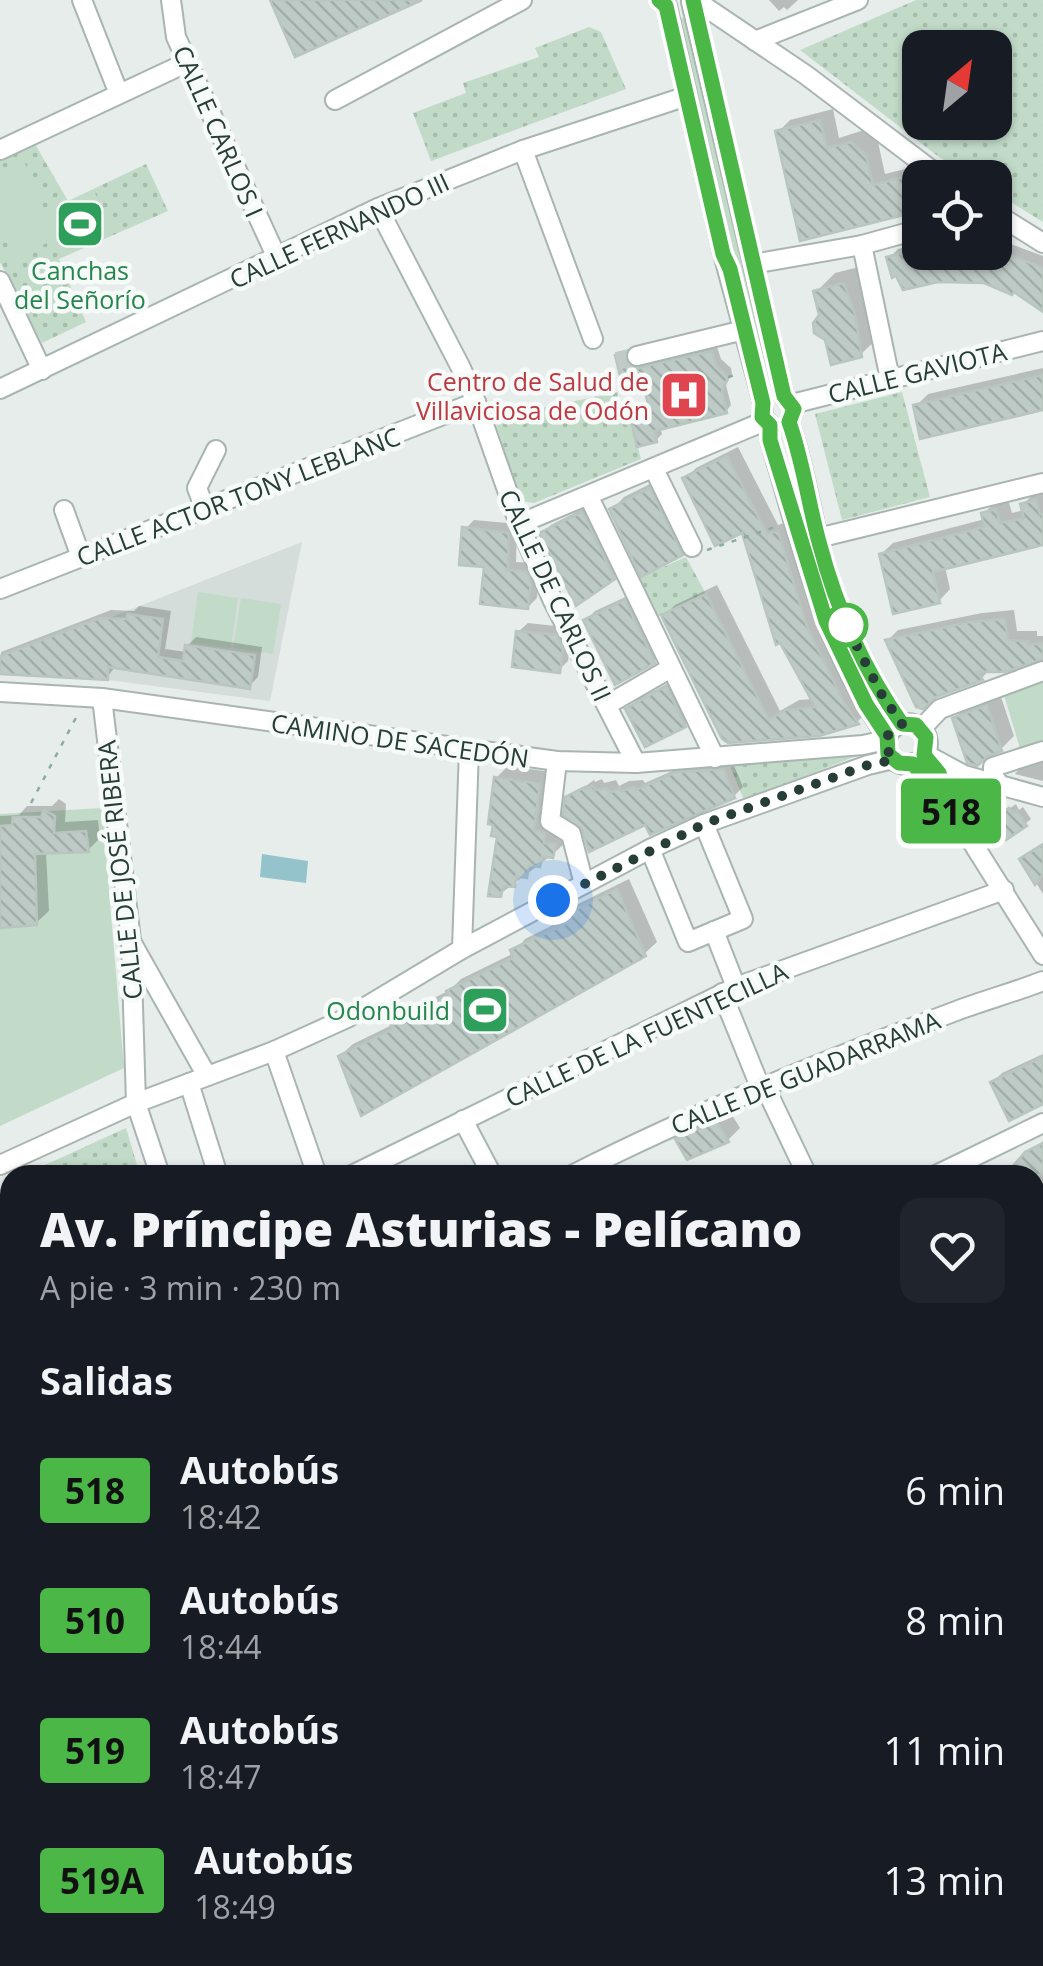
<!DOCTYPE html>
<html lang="es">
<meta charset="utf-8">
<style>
:root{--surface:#171b24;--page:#20242c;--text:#f1f3f6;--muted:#9ea1a6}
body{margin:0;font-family:"Open Sans",sans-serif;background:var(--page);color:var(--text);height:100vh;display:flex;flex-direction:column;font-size:38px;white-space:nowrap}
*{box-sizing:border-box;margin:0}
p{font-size:32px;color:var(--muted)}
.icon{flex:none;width:55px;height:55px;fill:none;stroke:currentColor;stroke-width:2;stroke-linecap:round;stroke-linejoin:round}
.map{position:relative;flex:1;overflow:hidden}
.sheet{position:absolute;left:0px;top:1165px;width:1045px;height:802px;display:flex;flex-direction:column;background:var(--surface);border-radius:30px 30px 0 0;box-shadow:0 2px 8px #0004}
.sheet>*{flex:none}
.badge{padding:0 20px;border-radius:8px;font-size:35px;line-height:65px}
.needle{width:65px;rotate:29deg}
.fabs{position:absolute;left:902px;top:30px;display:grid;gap:20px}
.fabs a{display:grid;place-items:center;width:110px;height:110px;border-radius:20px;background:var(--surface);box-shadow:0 2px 8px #0004;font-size:50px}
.you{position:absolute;width:50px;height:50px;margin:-25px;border:8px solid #fff;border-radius:50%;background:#1a73e8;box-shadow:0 0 0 15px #1a73e833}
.map>.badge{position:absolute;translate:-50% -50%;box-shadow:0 0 0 5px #fff}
h2{padding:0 40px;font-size:38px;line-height:90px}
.round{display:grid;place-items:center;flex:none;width:105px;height:105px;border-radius:20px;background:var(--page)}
.headline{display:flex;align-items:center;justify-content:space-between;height:170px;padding:0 40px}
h1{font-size:48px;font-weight:800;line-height:75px}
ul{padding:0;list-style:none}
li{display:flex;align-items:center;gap:30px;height:130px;padding:0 40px}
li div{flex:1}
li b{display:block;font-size:38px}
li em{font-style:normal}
li .badge{min-width:110px;font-weight:700;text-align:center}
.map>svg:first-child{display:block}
.built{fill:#d4ddd9}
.park{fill:url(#park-dots);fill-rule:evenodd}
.garden{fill:#c2dbc8}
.water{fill:#95c3cb}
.shadow{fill:#0003}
.building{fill:url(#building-back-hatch);stroke:#b9c6c0;stroke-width:2.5}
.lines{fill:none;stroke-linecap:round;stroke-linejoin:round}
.minor-tunnel{stroke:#c0cac6;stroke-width:18;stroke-dasharray:18 9;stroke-linecap:butt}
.minor-casing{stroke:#a9b5b1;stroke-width:22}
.path{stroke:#8aada1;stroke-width:2.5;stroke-dasharray:5 8;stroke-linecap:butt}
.minor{stroke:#fff;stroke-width:18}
.line-casing{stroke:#fff;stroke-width:22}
.line{stroke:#4ab747;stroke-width:15}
.walk{stroke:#273d37;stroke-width:10;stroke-dasharray:0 18}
.stop-dot{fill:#fff;stroke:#4ab747;stroke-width:5}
.labels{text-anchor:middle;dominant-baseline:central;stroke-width:9;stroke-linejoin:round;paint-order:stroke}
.street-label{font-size:25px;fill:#273d37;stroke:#f6faf8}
.leisure-label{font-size:25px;fill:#27864d;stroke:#f6faf8}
.health-label{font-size:25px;fill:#be3a42;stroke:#f6faf8;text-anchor:end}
</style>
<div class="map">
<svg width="1043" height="1966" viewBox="0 0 1043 1966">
<defs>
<pattern id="park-dots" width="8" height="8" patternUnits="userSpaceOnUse" patternTransform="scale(2.5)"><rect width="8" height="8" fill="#c2dbc8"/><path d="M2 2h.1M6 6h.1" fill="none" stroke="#a7bdac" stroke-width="1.8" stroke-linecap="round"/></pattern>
<pattern id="building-back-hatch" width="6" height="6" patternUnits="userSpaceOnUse" patternTransform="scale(2.5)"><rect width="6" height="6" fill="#becac6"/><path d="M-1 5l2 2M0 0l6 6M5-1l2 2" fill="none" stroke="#a3aeab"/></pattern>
</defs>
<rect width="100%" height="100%" fill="#e6edea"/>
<!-- built -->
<path class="built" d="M302,542l-32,159 -162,-21 1,-62z"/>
<!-- park -->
<g class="park">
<path d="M916,0h127v222l-48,-30v-14l-23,-1 -33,-20 -139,-107zM920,48h75v74h-75z"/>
<path d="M589,27l12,5 25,57 -195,72 -18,-48 53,-20 -3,-10 76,-26 -4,-9z"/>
<path d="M35,144l33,57 78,-37 22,47 -109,48 27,63 -44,21 -42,-81v-101z"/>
<path d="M618,392v15l11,5 12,47 -107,44 -13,-2 -27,-83z"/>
<path d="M902,392l28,105 -88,23 -27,-106z"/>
<path d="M686,557l20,37 -53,25 -19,-39z"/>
<path d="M859,755l-115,45 -14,-34z"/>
<path d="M126,1128l14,47h-117z"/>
</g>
<!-- garden -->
<g class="garden">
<path d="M687,17l89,372 -8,2 -90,-372z"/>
<path d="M24,161l22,54 48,-24 20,42 -50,22 -8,-16 -42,19 -14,-34v-54z"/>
<path d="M198,592l40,6 -7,50 -40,-5z"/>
<path d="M241,598l40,6 -8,50 -40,-6z"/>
<path d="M1043,681v63l-22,8 -17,-57z"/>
<path d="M102,808l22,260 -124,58v-312z"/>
<path d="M220,1958h242l-10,8h-237z"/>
</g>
<!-- water -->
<path class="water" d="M262,854l46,7 -2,22 -46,-6z"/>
<!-- shadow -->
<g class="shadow">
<path d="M769,0h29l-11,10 -3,-3 -5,4z"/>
<path d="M833,109l6,29 25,-8 14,12 7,32 44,-11 17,15h-26v30l-118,30 -24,-106 12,-12z"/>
<path d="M995,238l48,18v52l-29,-19 -125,-31 9,-9 22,-6v9h75z"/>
<path d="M863,266l17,70 -19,18 -39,-39 -6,-23 19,-19z"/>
<path d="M717,347l4,12 10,9 1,6 -6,11 5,20 -5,6 -66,16 2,7 -6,6 -24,-27 6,-5 12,-3 -5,-25 -20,5 -7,-29 12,-8 2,11 14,5z"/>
<path d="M1043,368v40l-127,-2 12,-12z"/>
<path d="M738,447l40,78 10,-3 80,189 -11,11 -128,19 -65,-125 11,-11 42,-20 63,126 19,-11 14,-1 -69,-169 -59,-51 11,-11z"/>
<path d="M662,478l32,63 -12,12 -70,-43 12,-13z"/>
<path d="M1043,491v52l-98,24 5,22 -11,12 -58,-47 12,-11 92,-24 -1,-6 12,-11 12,-3 4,14 12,-3 -1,-6 12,-11z"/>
<path d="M592,504l30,64 -9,9 -71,-43 9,-9z"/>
<path d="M474,520l43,4 -1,38 19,1 4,9 -2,26 -9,9 -41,-42 -22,-36z"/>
<path d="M634,593l29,59 -9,9 -68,-41 9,-9z"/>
<path d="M139,606l32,5 -6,38 21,3 1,-6 9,-9 66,10 -4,30 -9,9 -133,-20 -9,11 -107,-5 1,-20 110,-42 23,1z"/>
<path d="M1014,610l3,21h20v5h6v21l-53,12 -8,9 -48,17 -46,-55 10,-10 84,-17z"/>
<path d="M528,623l37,4 6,11 -3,23 -9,9 -41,-38z"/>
<path d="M676,679l17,37 -9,9 -56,-16 9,-9z"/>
<path d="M1000,694l14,42 -13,13 -46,-31 13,-12z"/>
<path d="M1043,759v22l-28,-7 7,-8z"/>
<path d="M732,761l11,26 -9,9 -88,26 -61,6 -17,-29 26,-19 1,2 7,-3 2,4 12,-3 3,6 10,-5 14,-1 2,3 43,-19z"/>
<path d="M508,766l43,6 5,49 10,11 -1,11 -13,12 -52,39 -4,-116z"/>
<path d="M59,799l7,5 -1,18 33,-2 2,18 -12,12 -42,2 3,59 -13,12 -36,3v-110l19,-1 8,-9h25z"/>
<path d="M1016,804l3,6 4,-3 8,12 -6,5 -24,-10z"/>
<path d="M1043,843v51l-21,-34z"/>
<path d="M629,879l28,63 -13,12 -304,102 13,-12 41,-20 12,-12 44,-22 11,-11 53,-26 11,-14 40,-20 11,-14z"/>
<path d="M1043,1054v48l-50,-20 9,-9z"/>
<path d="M729,1110l11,18 -12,12h-50l12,-12z"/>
<path d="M1043,1141v124l-8,-4v-86h-26l8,-12z"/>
<path d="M1035,1425l8,4v64l-8,-26z"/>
<path d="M1035,1575l8,34v130l-8,-33z"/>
<path d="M1043,1938v28h-20l6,-8h6v-9z"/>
<path d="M608,1958h29l4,8h-29z"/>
<path d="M672,1958h30l3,8h-29z"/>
<path d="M753,1958h27l4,8h-27z"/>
<path d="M814,1958h32l4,8h-33z"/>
<path d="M885,1958h25l-15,8h-6z"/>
</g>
<!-- building -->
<g class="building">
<path d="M270,0h152l-127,57z"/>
<path d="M820,120l7,28 24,-6 15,13 7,30 43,-11 4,3v34l-120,30 -25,-110z"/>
<path d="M920,248v4h75l1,-3 47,19v44l-29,-20 -2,3 -28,-12 -46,-1 -35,8 -7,-14 -4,2 -6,-21z"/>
<path d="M844,283l11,31 7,43 -31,8 -6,-25 -11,-7 -1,-10 6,-8 -6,-24z"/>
<path d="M712,351l4,14 12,12 -6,15 5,21 -72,18 2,11 -20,5 -8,-35 20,-4 -6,-24 -20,4 -8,-33 10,-3 2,12 12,4z"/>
<path d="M1043,375v35l-123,29 -7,-34z"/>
<path d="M727,456l40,78 11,-3 29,96 39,79 13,18 -40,12 -91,7 -6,-4 -15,-30 -46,-94 45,-21 63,126 16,-10 30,-3 -35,-64 -4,2 -34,-112 -27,13 -33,-68z"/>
<path d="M650,488l33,67 -42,22 -32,-68z"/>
<path d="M1036,500l4,14h3v31l-110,27 7,31 -47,11 -14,-60 105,-27 -3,-14 15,-4 4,14 24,-5 -4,-14z"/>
<path d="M582,512l33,67 -39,27 -37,-73z"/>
<path d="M462,527l47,6 -1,37 18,1 5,11 -3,27 -48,-5 4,-37 -25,-2z"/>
<path d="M625,600l30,63 -40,22 -32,-65z"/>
<path d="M127,614l36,5 -5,38 25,4 2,-16 70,10 -5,34 -142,-22v13l-108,-6v-18l100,-38 27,1z"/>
<path d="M1005,619l3,21 20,1v4l15,-2v16l-38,13h-28l6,8 -47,17 -13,12 -7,-2 -31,-67 85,-18z"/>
<path d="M516,631l41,4 6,13 -3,25 -48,-6z"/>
<path d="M666,686l20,41 -41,20 -20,-38z"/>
<path d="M987,705l15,46 -14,5 -11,10 -10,-3 -15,-45z"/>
<path d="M724,769l11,29 -85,37 -5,-10 -56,27 -7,-22 -19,-15 2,-18 20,-10 1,2 7,-3 2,4 12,-2 3,5 10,-5 1,3 13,-4 2,3 40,-18z"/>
<path d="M494,777l46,7 -6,46 11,3 -1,10 12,1 -3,14 -11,-2 -2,11 -11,-2 -2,13 -11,-2 -1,11 -12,-1 -2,11 -13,-1 9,-59 -6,-1 2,-11 -5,-1z"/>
<path d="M1009,808l4,5 4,-2 10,15 -21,14 -14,-21z"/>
<path d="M44,810l11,6 -1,17 32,-2 3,21 -54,2 2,71 -37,3v-102l12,-1 1,-8h28z"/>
<path d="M1043,844v30l-8,11 -16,-26z"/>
<path d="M617,889l29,67 -285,160 -23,-60 55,-27 -3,-5 58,-29 -2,-4 67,-33 -3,-8 55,-26 -4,-7z"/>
<path d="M1043,1057v47l-34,17 -19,-39z"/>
<path d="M716,1121l13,21 -42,18 -12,-21z"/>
<path d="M1043,1143v32h-38l20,-23z"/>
</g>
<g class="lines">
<!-- minor-tunnel -->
<path class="minor-tunnel" d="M617,361l20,-5"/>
<!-- minor casing -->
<g class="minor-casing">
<g id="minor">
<path d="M82,0l37,94"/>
<path d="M171,0l5,37 101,221"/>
<path d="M695,0l111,75 136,103"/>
<path d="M691,2l93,394 10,13 -5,13"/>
<path d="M667,6l56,248 40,149v14l7,8"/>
<path d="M755,41l103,-41"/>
<path d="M335,100l187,-100"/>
<path d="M0,150l188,-88"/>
<path d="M523,150l70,189"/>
<path d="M378,208l82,158 16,36 43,122 34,77 83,162"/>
<path d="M995,213l48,30"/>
<path d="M862,245l28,134"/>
<path d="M753,264l109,-19 58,-16"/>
<path d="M0,281l42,89"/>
<path d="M637,356l107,-26"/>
<path d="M0,389l378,-181 145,-58 164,-54"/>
<path d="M792,404l251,-63"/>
<path d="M789,422c14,38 20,81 30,120 16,65 44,127 83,182"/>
<path d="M770,425v15c30,101 54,209 117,296"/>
<path d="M654,469l38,78"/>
<path d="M589,497l126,261"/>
<path d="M205,509l-8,-21 19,-38"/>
<path d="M64,510l17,47"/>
<path d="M519,524l246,-103"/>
<path d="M818,538l225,-55"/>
<path d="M0,589l476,-187"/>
<path d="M0,692l102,6 455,63 79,2 227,-18 23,-5"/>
<path d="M102,698l29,242 5,163 24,72"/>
<path d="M607,705l64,-37"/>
<circle cx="907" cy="744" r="21"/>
<path d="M921,729l19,-20 103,-38"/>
<path d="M925,754l39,21 79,22"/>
<path d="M557,761l-7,60 21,13 13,50"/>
<path d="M913,763l42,52 88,140"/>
<path d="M999,784l-6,-9v-8l50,-16"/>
<path d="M650,849l38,93 55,-23 -39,-95"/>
<path d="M714,931l22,56"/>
<path d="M133,945l74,131"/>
<path d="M462,949l7,-200"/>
<path d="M722,993l39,96"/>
<path d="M274,1051l43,124"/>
<path d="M189,1083l29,92"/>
<path d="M765,1087l42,88"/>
<path d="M463,1120l29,55"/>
<path d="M0,1165l136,-62 138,-52 73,-33 115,-69 188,-100 54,-25 164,-59 25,-6"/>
<path d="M352,1175l384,-188 268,-97"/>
<path d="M572,1175c124,-63 254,-115 384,-164 29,-11 59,-19 87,-30"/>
<path d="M936,1175l107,-52"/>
<path d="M1035,1308l8,-4"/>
<path d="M0,1351l10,5"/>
<path d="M1035,1356l8,17"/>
<path d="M0,1493l10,5"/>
<path d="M0,1660l10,6"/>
<path d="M0,1764l10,5"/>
<path d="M1035,1767l8,-5"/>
<path d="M1035,1818l8,5"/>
<path d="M1035,1874l8,-11"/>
<path d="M16,1958l15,8"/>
<path d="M576,1958l4,8"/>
<path d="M726,1958l3,8"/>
<path d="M860,1958l4,8"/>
<path d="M197,1966l5,-8"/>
<path d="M472,1966l10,-8"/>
<path d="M933,1966l6,-8"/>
<path d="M969,1966l6,-8"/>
</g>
</g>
<!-- path -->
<g class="path">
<path d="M728,377l8,-2"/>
<path d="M707,550l68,-23"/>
<path d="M861,620l11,-2"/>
<path d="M31,803l48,-91"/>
<path d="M1035,1416l8,-4"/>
<path d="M1035,1477l8,-2"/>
<path d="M0,1592l10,5"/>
<path d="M0,1629l10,-7"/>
</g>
<!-- minor -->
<use href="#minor" class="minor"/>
</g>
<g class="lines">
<!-- line casing -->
<g class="line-casing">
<path id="line" d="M659,0l7,6 57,248 7,15 33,134 -1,14 8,8v15l56,181 40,83 21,32 1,18 11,9 14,1 42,52 -16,-43 -15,-18 2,-18 -10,-12 -14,-1c-39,-55 -66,-117 -83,-182 -11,-40 -16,-81 -30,-120l5,-13 -10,-13 -91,-396"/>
</g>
<!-- line -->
<use href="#line" class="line"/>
<!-- walk -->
<path class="walk" d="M553,900l151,-76 164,-59 25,-5 -7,-13 1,-11 15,-12 -20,-29 -36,-70"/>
</g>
<!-- icons -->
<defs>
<g id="stadium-square" transform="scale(2.5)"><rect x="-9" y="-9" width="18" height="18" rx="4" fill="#2e9e5b" stroke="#f6faf8"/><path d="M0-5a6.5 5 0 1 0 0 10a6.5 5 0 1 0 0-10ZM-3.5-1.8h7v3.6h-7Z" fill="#fff"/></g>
<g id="hospital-square" transform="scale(2.5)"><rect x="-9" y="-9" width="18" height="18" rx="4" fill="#e0444e" stroke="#f6faf8"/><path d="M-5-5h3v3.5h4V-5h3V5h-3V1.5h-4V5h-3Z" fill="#fff"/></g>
</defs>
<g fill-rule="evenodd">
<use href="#stadium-square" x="80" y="224"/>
<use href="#hospital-square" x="684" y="395"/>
<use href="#stadium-square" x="485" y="1010"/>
</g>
<!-- markers -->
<circle class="stop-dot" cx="846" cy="625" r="20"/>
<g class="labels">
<!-- street labels -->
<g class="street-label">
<text transform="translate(219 131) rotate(66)">CALLE CARLOS I</text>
<text transform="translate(339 230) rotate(-25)">CALLE FERNANDO III</text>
<text transform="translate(917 372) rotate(-14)">CALLE GAVIOTA</text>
<text transform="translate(238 496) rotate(-21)">CALLE ACTOR TONY LEBLANC</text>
<text transform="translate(556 595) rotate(65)">CALLE DE CARLOS II</text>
<text transform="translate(400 740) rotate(8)">CAMINO DE SACEDÓN</text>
<text transform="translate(119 870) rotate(-96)">CALLE DE JOSÉ RIBERA</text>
<text transform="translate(646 1034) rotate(-25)">CALLE DE LA FUENTECILLA</text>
<text transform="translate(805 1072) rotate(-22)">CALLE DE GUADARRAMA</text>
</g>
<!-- leisure labels -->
<g class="leisure-label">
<text x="80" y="270">Canchas<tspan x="80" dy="29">del Señorío</tspan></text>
<text x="450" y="1010" text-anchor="end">Odonbuild</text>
</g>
<!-- health labels -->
<g class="health-label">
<text x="649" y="381">Centro de Salud de<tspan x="649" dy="29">Villaviciosa de Odón</tspan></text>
</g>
</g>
</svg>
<div class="fabs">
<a><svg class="needle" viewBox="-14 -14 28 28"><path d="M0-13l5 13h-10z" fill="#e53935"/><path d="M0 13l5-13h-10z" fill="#9ea1a6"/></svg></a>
<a><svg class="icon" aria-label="locate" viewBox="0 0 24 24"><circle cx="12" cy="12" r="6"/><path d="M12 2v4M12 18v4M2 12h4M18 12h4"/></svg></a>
</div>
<div class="you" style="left:553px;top:900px"></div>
<b class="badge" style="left:951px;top:811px;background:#4ab747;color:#111">518</b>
<section class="sheet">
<div class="headline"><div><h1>Av. Príncipe Asturias - Pelícano</h1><p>A pie · 3 min · 230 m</p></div><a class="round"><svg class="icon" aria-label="heart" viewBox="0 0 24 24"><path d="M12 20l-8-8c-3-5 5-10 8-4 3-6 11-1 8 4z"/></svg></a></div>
<h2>Salidas</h2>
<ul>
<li><span class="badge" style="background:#4ab747;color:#111">518</span><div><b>Autobús</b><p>18:42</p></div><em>6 min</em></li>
<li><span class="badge" style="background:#4ab747;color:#111">510</span><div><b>Autobús</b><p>18:44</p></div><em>8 min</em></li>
<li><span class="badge" style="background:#4ab747;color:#111">519</span><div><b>Autobús</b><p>18:47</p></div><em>11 min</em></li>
<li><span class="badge" style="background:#4ab747;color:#111">519A</span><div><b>Autobús</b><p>18:49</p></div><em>13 min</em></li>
</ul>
</section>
</div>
